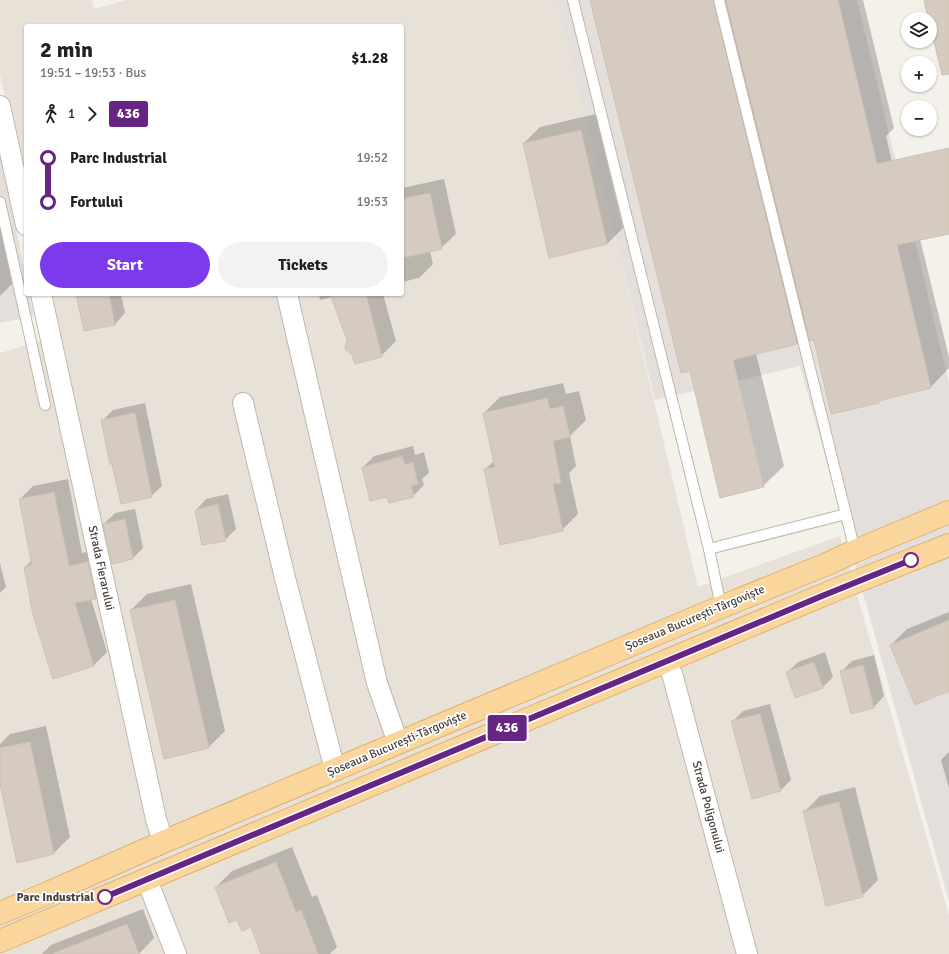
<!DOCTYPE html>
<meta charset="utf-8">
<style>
:root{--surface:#fff;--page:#f2f2f2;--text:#202124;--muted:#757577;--accent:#7c3aed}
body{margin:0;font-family:Signika,sans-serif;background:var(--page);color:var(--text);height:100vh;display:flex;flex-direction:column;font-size:15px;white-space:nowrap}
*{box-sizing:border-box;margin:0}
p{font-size:13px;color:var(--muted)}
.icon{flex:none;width:22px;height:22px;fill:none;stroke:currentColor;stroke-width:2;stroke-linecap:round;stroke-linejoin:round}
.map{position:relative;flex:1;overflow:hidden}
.panel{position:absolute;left:24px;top:24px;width:380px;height:272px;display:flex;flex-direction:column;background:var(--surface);border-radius:4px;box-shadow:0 1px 3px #0004}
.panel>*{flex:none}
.badge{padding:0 8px;border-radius:3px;font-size:14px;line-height:26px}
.fabs{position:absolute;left:901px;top:12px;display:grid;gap:8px}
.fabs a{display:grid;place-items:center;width:36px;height:36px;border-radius:50%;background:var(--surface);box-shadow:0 1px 3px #0004;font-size:20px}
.map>.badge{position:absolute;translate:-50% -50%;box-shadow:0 0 0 2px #fff}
.legs{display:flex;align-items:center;gap:6px;height:44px;padding:0 16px;font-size:13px}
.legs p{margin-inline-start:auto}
.headline{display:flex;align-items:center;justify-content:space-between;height:68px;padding:0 16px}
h1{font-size:22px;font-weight:700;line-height:30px}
.action{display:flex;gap:8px;margin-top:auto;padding:8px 16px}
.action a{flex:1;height:46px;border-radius:24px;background:var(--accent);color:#fff;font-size:16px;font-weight:700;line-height:46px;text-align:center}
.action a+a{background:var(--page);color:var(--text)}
ul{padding:0 16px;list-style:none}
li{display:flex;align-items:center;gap:14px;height:44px;font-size:15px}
li i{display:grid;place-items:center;width:6px;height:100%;margin:0 5px;background:currentColor}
li i::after{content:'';width:10px;height:10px;margin:-5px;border:3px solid;border-radius:50%;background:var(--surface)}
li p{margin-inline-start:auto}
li:first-child i{background:linear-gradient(#0000 50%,currentColor 0)}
li:last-child i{background:linear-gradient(currentColor 50%,#0000 0)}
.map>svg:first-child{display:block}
.residential{fill:#e8e1d8}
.industrial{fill:#e4dfdb}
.shadow{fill:#0003}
.building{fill:#d5cbc0;stroke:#d0c2b3}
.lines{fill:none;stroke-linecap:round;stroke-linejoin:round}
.service-casing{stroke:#bfb7ad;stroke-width:12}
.minor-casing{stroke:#bfb7ad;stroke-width:22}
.primary-casing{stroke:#dfb16d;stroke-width:24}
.service{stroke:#fff;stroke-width:10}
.minor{stroke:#fff;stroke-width:20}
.primary{stroke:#fad69d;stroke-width:22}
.line-1-casing{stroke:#fff;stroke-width:9}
.line-1{stroke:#662483;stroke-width:6}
.stop-1-dot{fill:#fff;stroke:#662483;stroke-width:2}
.labels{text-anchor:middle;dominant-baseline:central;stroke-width:3.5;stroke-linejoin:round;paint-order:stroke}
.street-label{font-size:12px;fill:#484038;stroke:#fff}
.stop-label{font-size:12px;font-weight:bold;fill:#484038;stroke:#fff;text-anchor:end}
</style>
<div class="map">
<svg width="949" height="954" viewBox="0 0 949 954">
<rect width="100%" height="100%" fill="#f4f0ea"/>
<!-- residential -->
<path class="residential" d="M0,0h92l2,9 33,-9h432l139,587 142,-51 109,379v39h-949v-601l57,-17 -9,-42h354v-268h-376v168l-26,-120z"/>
<!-- industrial -->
<g class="industrial">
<path d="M557,0h300l92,383v519l-149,-536 -145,34z"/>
<path d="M0,151l26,127v16h3l5,22 -34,7z"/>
</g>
<!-- shadow -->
<g class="shadow">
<path d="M591,0h272l31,128 -8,8 6,26 57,-13v84l-29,6 29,118v11l-18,19 -50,12 -3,3 -63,-63 -6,-7 -12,12 -41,10 28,112 -21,20 -72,-116z"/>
<path d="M596,114l27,114 -16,16 -83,-101 16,-16z"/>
<path d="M444,179l12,55 -15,14 -11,3 3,13 -14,14 -17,4v-94z"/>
<path d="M0,203l21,72 -20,20h-1z"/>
<path d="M77,294h44l4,19 -10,11z"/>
<path d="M319,294h64l13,47 -15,15 -33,-16 -16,-43 -12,3z"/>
<path d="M563,383l3,11 13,-3 7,29 -16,16 6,30 -7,7 9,41 -16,16 -77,-61 10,-9 -11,-47 16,-16z"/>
<path d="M145,403l17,83 -11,10 -49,-75 11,-11z"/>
<path d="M413,446l2,9 9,-3 5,21 -7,6 2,6 -11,11 -50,-29 11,-11z"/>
<path d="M68,479l14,74 19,-4 8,36 -13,13 -5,1 16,53 -13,13 -40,12 -29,-110 7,-7 -12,-61 13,-13z"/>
<path d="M228,494l8,35 -11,11 -29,-30 10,-11z"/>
<path d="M135,509l8,39 -11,11 -28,-35 11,-11z"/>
<path d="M0,563l6,24 -6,6z"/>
<path d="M191,584l34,147 -16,16 -78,-137 16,-16z"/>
<path d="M949,612v77l-58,-44 16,-16z"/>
<path d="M825,652l8,25 -10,10 -36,-14 11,-11z"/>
<path d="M874,655l10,41 -10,11 -33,-35 11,-11z"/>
<path d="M770,704l21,76 -10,10 -49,-68 11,-11z"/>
<path d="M46,726l24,111 -16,16 -36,8 -18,-81v-36l10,-10z"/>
<path d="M949,752v36l-8,-28z"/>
<path d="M855,787l23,93 -16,16 -58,-84 16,-16z"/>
<path d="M292,847l20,50 5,-2 20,52 -7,7h-68l-10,-28 -14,-7 -22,-32 16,-16z"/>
<path d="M143,909l11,29 -15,16h-97l9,-9z"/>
</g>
<!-- building -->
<g class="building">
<path d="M590,0h123l84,344 -64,16 31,127 -44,11 -30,-127 -9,2z"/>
<path d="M726,0h112l39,164 72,-16v86l-52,11 34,143 -53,13 1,2 -48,11 -17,-74 -4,1z"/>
<path d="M924,0h25v74l-7,1 -12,-50v-6h-2z"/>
<path d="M581,130l26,114 -58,14 -26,-115z"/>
<path d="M430,193l12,56 -40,9v-59z"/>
<path d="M76,294h33l6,31 -31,6z"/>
<path d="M330,294h36l16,63 -27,7 -3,-9 -7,-6 2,-9z"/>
<path d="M547,398l3,11 13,-3 7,31 -17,4 8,42 -8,1 10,47 -63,14 -16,-76 11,-2 -12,-54z"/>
<path d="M135,413l17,84 -31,7 -9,-40h-2l-9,-44z"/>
<path d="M402,456l3,9 8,-3 5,22 -7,2 3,11 -25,6 -2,-6 -17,4 -8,-34z"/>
<path d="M54,492l15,74 19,-4 8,37 -21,4 19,63 -41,13 -20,-64 -9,-48 8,-2 -13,-66z"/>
<path d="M218,504l8,37 -24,4 -7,-35z"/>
<path d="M125,519l8,40 -21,5 -9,-40z"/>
<path d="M175,600l34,148 -45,11 -34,-149z"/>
<path d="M949,620v71l-34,14 -25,-60z"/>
<path d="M814,662l9,26 -28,10 -9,-26z"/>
<path d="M863,665l11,43 -23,6 -11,-43z"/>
<path d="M760,714l21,77 -29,8 -21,-78z"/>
<path d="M30,742l24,112 -37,9 -17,-79v-36z"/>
<path d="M839,802l24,95 -37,9 -23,-95z"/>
<path d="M276,862l20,50 5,-2 17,44h-57l-10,-27 -9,4 -5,-11 -8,3 -14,-36z"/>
<path d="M127,924l12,30h-85v-1z"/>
</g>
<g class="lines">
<!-- service casing -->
<g class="service-casing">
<g id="service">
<path d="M573,0l136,549 12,58"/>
<path d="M719,0l136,551"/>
<path d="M0,202l45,203"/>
<path d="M709,549l137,-35"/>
</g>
</g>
<!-- minor casing -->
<g class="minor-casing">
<g id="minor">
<path d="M0,106l26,119"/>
<path d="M41,294l115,525 7,23"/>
<path d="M287,294l90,389 21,60"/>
<path d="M243,403l42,175 50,192"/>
<path d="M667,661l6,16 74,277"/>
<path d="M147,880l29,74"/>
</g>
</g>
<!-- primary casing -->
<g class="primary-casing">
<g id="primary">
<path d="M0,913l48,-20 115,-51 558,-235 106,-43 28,-13 94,-39"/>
<path d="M0,941l835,-351 114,-45"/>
</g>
</g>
<!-- service -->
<use href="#service" class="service"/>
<!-- minor -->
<use href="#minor" class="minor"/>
<!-- primary -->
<use href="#primary" class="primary"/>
</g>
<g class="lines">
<!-- line-1 casing -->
<g class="line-1-casing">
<path id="line-1" d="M105,897l717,-301 89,-36"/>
</g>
<!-- line-1 -->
<use href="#line-1" class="line-1"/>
</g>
<!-- markers -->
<g class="stop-1-dot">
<circle cx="911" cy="560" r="7"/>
<circle cx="105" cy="897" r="7"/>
</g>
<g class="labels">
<!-- street labels -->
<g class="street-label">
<text transform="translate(101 568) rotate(78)">Strada Fierarului</text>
<text transform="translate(695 618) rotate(-23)">Șoseaua București-Târgoviște</text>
<text transform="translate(397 744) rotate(-23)">Șoseaua București-Târgoviște</text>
<text transform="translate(708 807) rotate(75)">Strada Poligonului</text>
</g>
<!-- stop labels -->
<g class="stop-label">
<text x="94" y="897">Parc Industrial</text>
</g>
</g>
</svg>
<div class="fabs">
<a><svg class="icon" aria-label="layers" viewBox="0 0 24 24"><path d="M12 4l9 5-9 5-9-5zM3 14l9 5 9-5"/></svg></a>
<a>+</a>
<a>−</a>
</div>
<b class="badge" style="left:507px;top:728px;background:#662483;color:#fff">436</b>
<section class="panel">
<div class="headline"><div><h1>2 min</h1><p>19:51 – 19:53 · Bus</p></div><b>$1.28</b></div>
<div class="legs"><svg class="icon" aria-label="walk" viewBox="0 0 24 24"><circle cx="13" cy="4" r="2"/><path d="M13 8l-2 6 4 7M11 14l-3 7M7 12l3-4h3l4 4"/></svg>1<svg class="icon" aria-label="forward" viewBox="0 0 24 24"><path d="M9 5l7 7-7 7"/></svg><b class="badge" style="background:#662483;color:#fff">436</b></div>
<ul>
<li><i style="color:#662483"></i><b>Parc Industrial</b><p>19:52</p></li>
<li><i style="color:#662483"></i><b>Fortului</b><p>19:53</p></li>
</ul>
<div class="action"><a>Start</a><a>Tickets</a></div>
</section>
</div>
